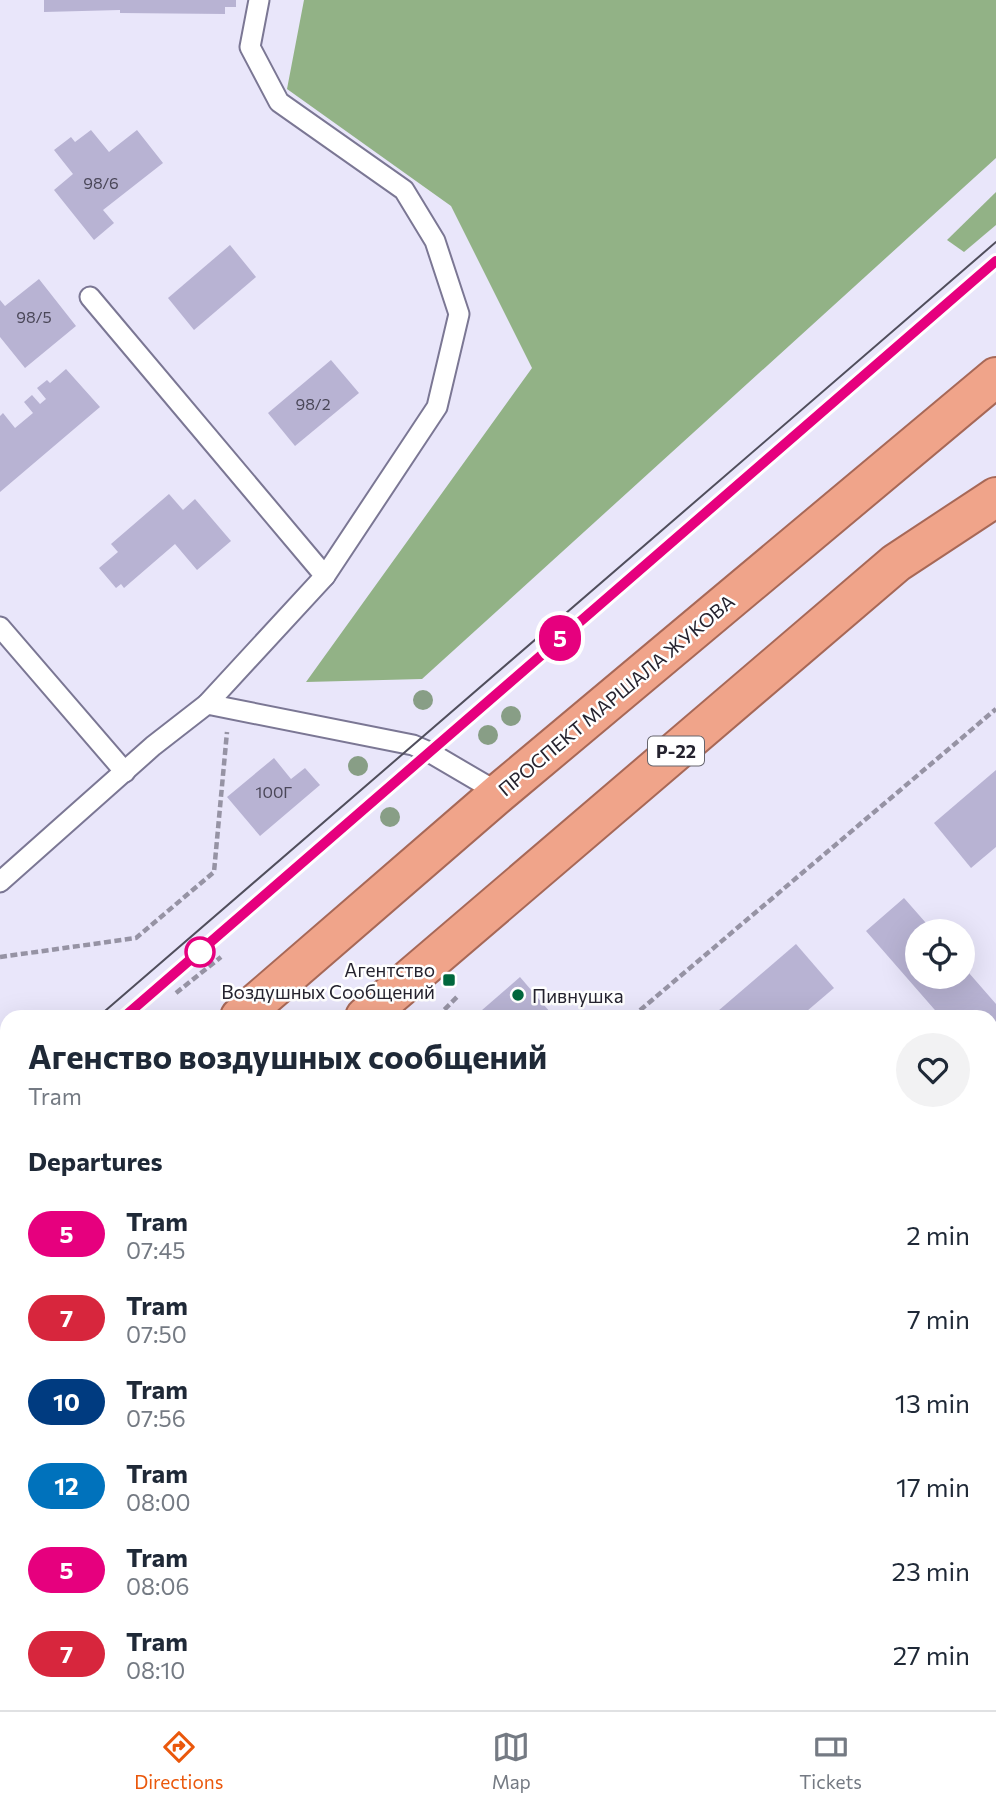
<!DOCTYPE html>
<meta charset="utf-8">
<style>
:root{--surface:#fff;--page:#f2f2f3;--text:#1f2937;--muted:#747a83;--line:#e0e1e3;--accent:#ea580c}
body{margin:0;font-family:Commissioner,sans-serif;background:var(--page);color:var(--text);height:100vh;display:flex;flex-direction:column;font-size:26px;white-space:nowrap}
*{box-sizing:border-box;margin:0}
p{font-size:23px;color:var(--muted)}
.icon{flex:none;width:38px;height:38px;fill:none;stroke:currentColor;stroke-width:2;stroke-linecap:round;stroke-linejoin:round}
.map{position:relative;flex:1;overflow:hidden}
.drawer{position:absolute;left:0px;top:1010px;width:998px;height:702px;display:flex;flex-direction:column;background:var(--surface);border-radius:21px 21px 0 0;box-shadow:0 7px 28px #0002}
.drawer>*{flex:none}
.badge{padding:0 14px;border-radius:23px;font-size:24px;line-height:46px}
.controls{position:absolute;left:905px;top:919px;display:grid;gap:14px}
.controls a{display:grid;place-items:center;width:70px;height:70px;border-radius:50%;background:var(--surface);box-shadow:0 7px 28px #0002;font-size:35px}
.map>.badge{position:absolute;translate:-50% -50%;box-shadow:0 0 0 4px #fff}
h2{padding:0 28px;font-size:26px;line-height:63px}
.round{display:grid;place-items:center;flex:none;width:74px;height:74px;border-radius:37px;background:var(--page)}
.head{display:flex;align-items:center;justify-content:space-between;height:119px;padding:0 28px}
h1{font-size:33px;font-weight:700;line-height:52px}
ul{padding:0;list-style:none}
li{display:flex;align-items:center;gap:21px;height:84px;padding:0 28px}
li div{flex:1}
li b{display:block;font-size:26px}
li em{font-style:normal}
li .badge{min-width:77px;font-weight:700;text-align:center}
.menu{display:flex;justify-content:space-around;align-items:center;height:98px;border-top:2px solid var(--line);background:var(--surface);font-size:19px;color:var(--muted)}
.menu a{display:grid;justify-items:center;gap:4px}
.menu .active{color:var(--accent)}
.map>svg:first-child{display:block}
.forest{fill:#92b286}
.building{fill:#b8b3d3}
.lines{fill:none;stroke-linecap:round;stroke-linejoin:round}
.service-casing{stroke:#7b7794;stroke-width:23}
.minor-casing{stroke:#7b7794;stroke-width:42}
.trunk-casing{stroke:#a76857;stroke-width:42}
.path{stroke:#9693a4;stroke-width:4.5;stroke-dasharray:7 3.5;stroke-linecap:butt}
.service{stroke:#fff;stroke-width:19}
.minor{stroke:#fff;stroke-width:38}
.trunk{stroke:#f0a48a;stroke-width:38}
.tram{stroke:#504e5c;stroke-width:2}
.tree{fill:#889e86}
.line-casing{stroke:#fff;stroke-width:16}
.line{stroke:#e6007e;stroke-width:10}
.stop-dot{fill:#fff;stroke:#e6007e;stroke-width:3.5}
.poi-dot{fill:#00673d;stroke:#fff;stroke-width:2.5}
.labels{text-anchor:middle;dominant-baseline:central;stroke-width:5;stroke-linejoin:round;paint-order:stroke}
.number-label{font-size:16px;fill:#4a4758}
.shield{fill:#fff;stroke:#66656d;stroke-width:2}
.shield-label{font-size:18px;font-weight:bold;fill:#25232f}
.street-label{font-size:19px;fill:#25232f;stroke:#fff}
.poi-label{font-size:19px;fill:#25232f;stroke:#fff;text-anchor:end}
</style>
<div class="map">
<svg width="996" height="1710" viewBox="0 0 996 1710">
<rect width="100%" height="100%" fill="#e9e6fa"/>
<!-- forest -->
<g class="forest">
<path d="M304,0h692v158l-574,521 -116,3 226,-314 -81,-162 -164,-117z"/>
<path d="M996,192v33l-32,27 -17,-12z"/>
</g>
<!-- building -->
<g class="building">
<path d="M44,0h192v7h-11v7l-105,-1v-3l-76,2z"/>
<path d="M91,130l18,22 28,-22 26,33 -60,47 11,13 -20,17 -40,-50 19,-16 -19,-24 17,-13 4,5z"/>
<path d="M230,245l26,32 -62,53 -26,-32z"/>
<path d="M39,279l37,47 -51,42 -25,-31v-37l5,6z"/>
<path d="M331,360l28,33 -64,53 -27,-33z"/>
<path d="M66,369l34,38 -100,85v-76l3,-3 12,15 18,-15 -9,-11 8,-7 8,9 6,-5 -9,-11 10,-8 3,3z"/>
<path d="M169,494l14,16 12,-11 36,42 -34,29 -22,-26 -51,44 -3,-4 -5,4 -17,-20 19,-16 -7,-8z"/>
<path d="M274,758l17,21 14,-11 15,17 -60,51 -33,-39z"/>
<path d="M996,770v77l-25,21 -37,-45z"/>
<path d="M904,898l29,33h-16v45h45v-11l34,39v76l-6,-6v-57h-49l-75,-86z"/>
<path d="M796,944l38,44 -34,29h-89z"/>
<path d="M520,977l30,35 -5,5h-71z"/>
<path d="M990,1389l6,6v24l-6,6z"/>
<path d="M0,1682l7,8v11l-7,5z"/>
<path d="M990,1689l6,7v14h-19l-5,-6h18z"/>
<path d="M110,1704h66l5,6h-66z"/>
<path d="M653,1704h34l-7,6h-22z"/>
</g>
<g class="lines">
<!-- service casing -->
<g class="service-casing">
<g id="service">
<path d="M259,0l-9,47 29,55 125,88 31,51 24,73 -22,93 -112,169"/>
<path d="M90,297l235,279 -118,128"/>
<path d="M0,627l125,145"/>
<path d="M0,882l153,-136 54,-42 206,41 16,7 70,41"/>
<path d="M0,1623l7,-6"/>
<path d="M0,1641l7,8"/>
<path d="M44,1710l7,-6"/>
</g>
</g>
<!-- minor casing -->
<g class="minor-casing">
<g id="minor">
<path d="M990,1290l6,-4"/>
<path d="M494,1710l6,-6"/>
</g>
</g>
<!-- trunk casing -->
<g class="trunk-casing">
<g id="trunk">
<path d="M240,1017l259,-224 497,-416"/>
<path d="M365,1017l531,-454 100,-66"/>
<path d="M0,1224l7,-6"/>
<path d="M0,1329l7,-6"/>
</g>
</g>
<!-- path -->
<g class="path">
<path d="M0,957l136,-19 78,-66 13,-140"/>
<path d="M176,993l45,-36"/>
<path d="M437,1017l20,-20"/>
<path d="M632,1017l364,-308"/>
<path d="M0,1543l7,-6"/>
</g>
<!-- service -->
<use href="#service" class="service"/>
<!-- minor -->
<use href="#minor" class="minor"/>
<!-- trunk -->
<use href="#trunk" class="trunk"/>
<!-- tram -->
<g class="tram">
<path d="M98,1017l898,-775"/>
<path d="M124,1017l872,-756"/>
<path d="M0,1103l7,-6"/>
<path d="M0,1123l7,-6"/>
</g>
</g>
<!-- trees -->
<g class="tree">
<circle cx="423" cy="700" r="10"/>
<circle cx="511" cy="716" r="10"/>
<circle cx="488" cy="735" r="10"/>
<circle cx="358" cy="766" r="10"/>
<circle cx="390" cy="817" r="10"/>
</g>
<g class="lines">
<!-- line casing -->
<g class="line-casing">
<path id="line" d="M124,1017l872,-756"/>
</g>
<!-- line -->
<use href="#line" class="line"/>
</g>
<!-- markers -->
<circle class="stop-dot" cx="200" cy="952" r="14"/>
<g class="poi-dot">
<rect x="442" y="973" width="14" height="14" rx="3.5"/>
<circle cx="518" cy="995" r="7"/>
</g>
<g class="labels">
<!-- number labels -->
<g class="number-label">
<text x="101" y="182">98/6</text>
<text x="34" y="316">98/5</text>
<text x="313" y="403">98/2</text>
<text x="274" y="791">100Г</text>
</g>
<!-- shield labels -->
<rect class="shield" x="648" y="736.5" width="56" height="29" rx="5"/>
<g class="shield-label">
<text x="676" y="751">Р-22</text>
</g>
<!-- street labels -->
<g class="street-label">
<text transform="translate(616 695) rotate(-40)">ПРОСПЕКТ МАРШАЛА ЖУКОВА</text>
</g>
<!-- poi labels -->
<g class="poi-label">
<text x="435" y="969">Агентство<tspan x="435" dy="22">Воздушных Сообщений</tspan></text>
<text x="532" y="995" text-anchor="start">Пивнушка</text>
</g>
</g>
</svg>
<div class="controls">
<a><svg class="icon" aria-label="locate" viewBox="0 0 24 24"><circle cx="12" cy="12" r="6"/><path d="M12 2v4M12 18v4M2 12h4M18 12h4"/></svg></a>
</div>
<b class="badge" style="left:560px;top:638px;background:#e6007e;color:#fff">5</b>
<section class="drawer">
<div class="head"><div><h1>Агенство воздушных сообщений</h1><p>Tram</p></div><a class="round"><svg class="icon" aria-label="heart" viewBox="0 0 24 24"><path d="M12 20l-8-8c-3-5 5-10 8-4 3-6 11-1 8 4z"/></svg></a></div>
<h2>Departures</h2>
<ul>
<li><span class="badge" style="background:#e6007e;color:#fff">5</span><div><b>Tram</b><p>07:45</p></div><em>2 min</em></li>
<li><span class="badge" style="background:#d7263d;color:#fff">7</span><div><b>Tram</b><p>07:50</p></div><em>7 min</em></li>
<li><span class="badge" style="background:#003b80;color:#fff">10</span><div><b>Tram</b><p>07:56</p></div><em>13 min</em></li>
<li><span class="badge" style="background:#0072bc;color:#fff">12</span><div><b>Tram</b><p>08:00</p></div><em>17 min</em></li>
<li><span class="badge" style="background:#e6007e;color:#fff">5</span><div><b>Tram</b><p>08:06</p></div><em>23 min</em></li>
<li><span class="badge" style="background:#d7263d;color:#fff">7</span><div><b>Tram</b><p>08:10</p></div><em>27 min</em></li>
</ul>
</section>
</div>
<nav class="menu">
<a class="active"><svg class="icon" aria-label="directions" viewBox="0 0 24 24"><path d="M12 3l9 9-9 9-9-9zM9 14v-3h6M13 9l2 2-2 2"/></svg>Directions</a>
<a><svg class="icon" aria-label="map" viewBox="0 0 24 24"><path d="M3 6l6-2 6 2 6-2v14l-6 2-6-2-6 2zM9 4v14M15 6v14"/></svg>Map</a>
<a><svg class="icon" aria-label="tickets" viewBox="0 0 24 24"><path d="M3 7h18v10H3zM15 7v10"/></svg>Tickets</a>
</nav>
